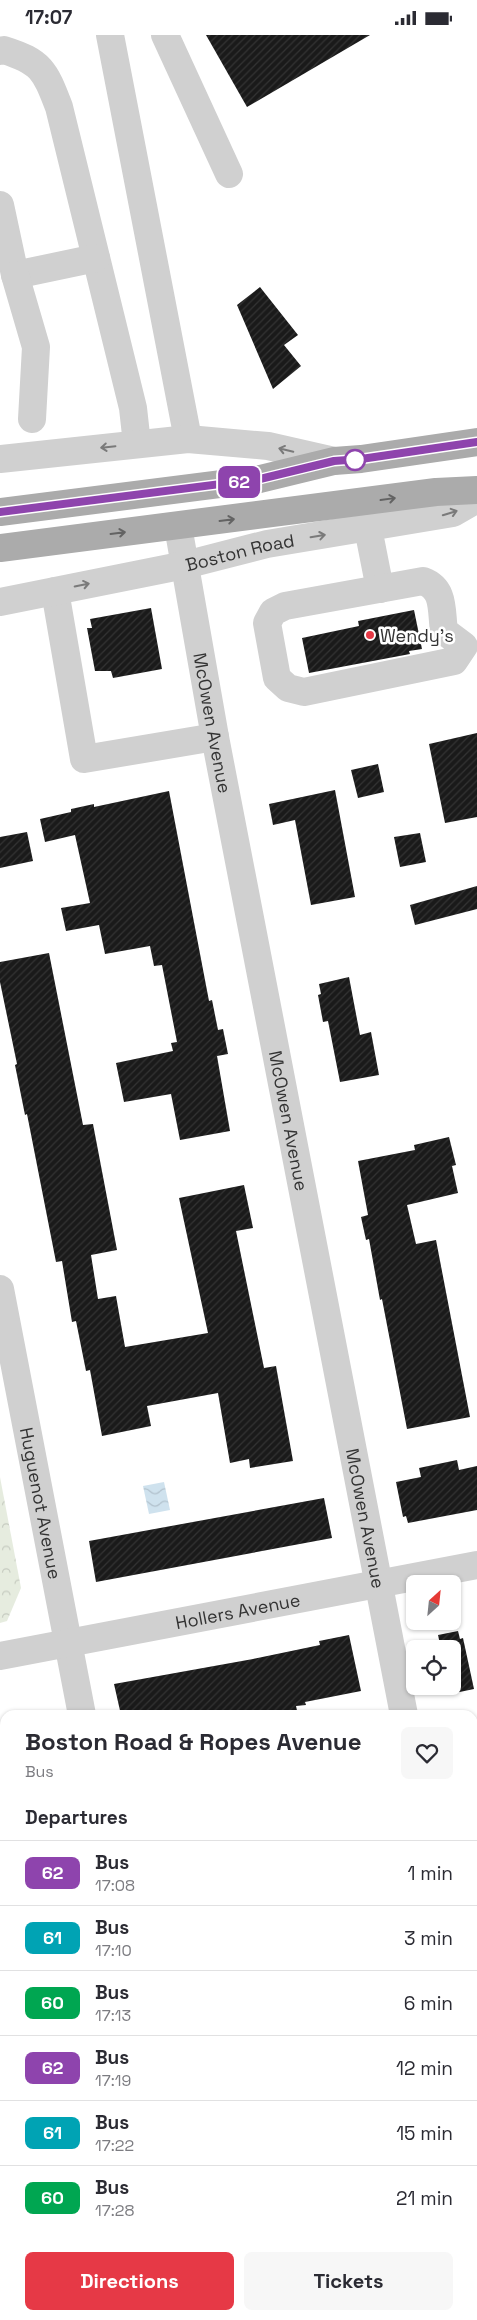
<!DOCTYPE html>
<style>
:root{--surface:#fff;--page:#f7f7f7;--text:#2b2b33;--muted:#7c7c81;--line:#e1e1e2;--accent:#e63946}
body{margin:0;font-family:"Space Grotesk",sans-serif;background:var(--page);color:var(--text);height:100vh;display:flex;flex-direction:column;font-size:19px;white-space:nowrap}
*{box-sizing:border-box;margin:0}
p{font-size:16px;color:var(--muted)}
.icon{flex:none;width:28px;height:28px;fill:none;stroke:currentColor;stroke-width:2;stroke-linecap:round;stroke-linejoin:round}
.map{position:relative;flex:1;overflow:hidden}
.drawer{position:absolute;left:0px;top:1675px;width:478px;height:610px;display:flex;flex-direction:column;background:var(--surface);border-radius:15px 15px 0 0;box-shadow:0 1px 4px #0004}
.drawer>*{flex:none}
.badge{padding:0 10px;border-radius:8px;font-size:18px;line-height:32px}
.needle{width:32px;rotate:27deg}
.controls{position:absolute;left:406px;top:1540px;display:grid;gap:10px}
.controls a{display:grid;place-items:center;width:55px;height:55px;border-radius:8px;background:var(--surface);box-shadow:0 1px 4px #0004;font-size:25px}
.map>.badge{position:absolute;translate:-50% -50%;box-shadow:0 0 0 2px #fff}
h2{padding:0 25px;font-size:19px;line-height:45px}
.round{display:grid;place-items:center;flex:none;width:52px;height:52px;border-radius:8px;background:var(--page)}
.head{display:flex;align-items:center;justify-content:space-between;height:85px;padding:0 25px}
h1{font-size:24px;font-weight:800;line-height:38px}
.button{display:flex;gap:10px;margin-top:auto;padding:10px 25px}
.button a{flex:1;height:58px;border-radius:8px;background:var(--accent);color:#fff;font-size:20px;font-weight:800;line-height:58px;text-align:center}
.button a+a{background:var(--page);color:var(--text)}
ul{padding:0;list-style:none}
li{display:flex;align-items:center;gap:15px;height:65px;padding:0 25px;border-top:1px solid var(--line)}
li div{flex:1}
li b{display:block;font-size:19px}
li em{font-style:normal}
li .badge{min-width:55px;font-weight:700;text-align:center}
.status{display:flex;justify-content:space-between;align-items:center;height:35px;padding:0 25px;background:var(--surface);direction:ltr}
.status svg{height:14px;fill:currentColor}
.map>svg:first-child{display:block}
.forest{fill:url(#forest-crowns)}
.water{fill:url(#water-waves)}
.building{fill:url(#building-hatch)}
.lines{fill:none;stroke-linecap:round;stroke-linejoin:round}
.minor{stroke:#d0d0d0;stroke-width:28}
.major{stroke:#ababab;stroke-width:28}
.highway{stroke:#9a9a9a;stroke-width:28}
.oneway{stroke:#7a7a7a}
.oneway2{stroke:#636363}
.line-casing{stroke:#fff;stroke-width:11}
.line{stroke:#8e44ad;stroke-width:8}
.stop-dot{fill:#fff;stroke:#8e44ad;stroke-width:2.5}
.poi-dot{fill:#e63946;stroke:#fff;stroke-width:2}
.labels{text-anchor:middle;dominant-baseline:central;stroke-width:5;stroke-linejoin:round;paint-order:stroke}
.street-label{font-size:18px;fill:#333;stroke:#fff}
.poi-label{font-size:18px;fill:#333;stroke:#fff;text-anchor:start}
</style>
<div class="status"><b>17:07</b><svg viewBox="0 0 49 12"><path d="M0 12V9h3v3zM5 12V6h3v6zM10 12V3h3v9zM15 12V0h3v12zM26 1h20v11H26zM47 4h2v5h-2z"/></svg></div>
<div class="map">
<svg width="477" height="2285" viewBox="0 0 477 2285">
<defs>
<pattern id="forest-crowns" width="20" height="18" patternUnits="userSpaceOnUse" patternTransform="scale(1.25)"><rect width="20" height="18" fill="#e6ecdf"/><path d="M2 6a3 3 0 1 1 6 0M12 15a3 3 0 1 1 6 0" fill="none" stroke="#c6cbc0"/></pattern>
<pattern id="water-waves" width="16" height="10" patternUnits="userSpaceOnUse" patternTransform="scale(1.25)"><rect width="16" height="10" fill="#cfe2ee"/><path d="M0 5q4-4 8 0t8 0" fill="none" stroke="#b2c2cd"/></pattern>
<pattern id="building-hatch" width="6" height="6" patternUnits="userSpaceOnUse" patternTransform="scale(1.25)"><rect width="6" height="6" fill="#1a1a1a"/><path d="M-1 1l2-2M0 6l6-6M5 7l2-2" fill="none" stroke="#333"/></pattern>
</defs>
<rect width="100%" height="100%" fill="#fff"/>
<!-- forest -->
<g class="forest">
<path d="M0,1442l21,111 -14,33 -7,2z"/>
<path d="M0,1981l5,1v298h467l1,-191 4,1v195h-477z"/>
</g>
<!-- water -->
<path class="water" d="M164,1447l6,28 -21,4 -6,-28z"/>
<!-- building -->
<g class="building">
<path d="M206,0h164l-123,72z"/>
<path d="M260,252l38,48 -14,10 17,21 -28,23 -36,-84z"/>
<path d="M151,573l11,61 -49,9 -2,-7h-16l-8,-43h5l-2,-9z"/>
<path d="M414,575l8,39 -13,2 1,3 -101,19 -7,-35 57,-12 -1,-5z"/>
<path d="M477,698v84l-32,6 -16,-79z"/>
<path d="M378,729l6,28 -26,6 -7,-28z"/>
<path d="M335,755l20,107 -44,8 -16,-85 -22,5 -4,-21z"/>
<path d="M169,756l40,210 3,-1 6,30 5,-1 5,25 -11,2 13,75 -50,9 -9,-46 -47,8 -8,-39 57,-12 -2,-8 6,-1 -15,-77 -8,1 -4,-20 -45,8 -6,-29 -33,6 -5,-23 29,-5 -15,-68 -30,7 -5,-23 31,-7v-3l23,-5v3z"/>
<path d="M27,797l6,29 -33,7v-31z"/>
<path d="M420,798l6,29 -26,5 -6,-30z"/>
<path d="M477,851v23l-62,16 -5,-20z"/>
<path d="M49,918l34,172 10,-1 24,126 -26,5 7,44 18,-3 9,51 83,-14 -29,-135 65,-13 9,43 -17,3 28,137 12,-2 17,95 -43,7 -1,-9 -19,4 -12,-70 -71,13 4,20 -49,10 -12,-66 -4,1 -10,-50 -4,1 -10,-61 -6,1 -29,-148 -2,1 -10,-50 2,-1 -17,-82v-20z"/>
<path d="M349,942l11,58 11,-3 8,43 -39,7 -12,-61 -5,1 -5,-27 3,-1 -2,-10z"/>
<path d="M449,1102l7,28 -4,1 6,27 -51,12 9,39 20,-4 34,177 -63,12 -25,-130 -2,1 -11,-61 -3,1 -5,-23 7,-2 -10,-54 57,-11 -1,-5z"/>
<path d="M457,1425l2,10 18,-4v44l-69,13 -2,-7 -3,1 -7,-35 25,-5 -2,-9z"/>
<path d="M324,1463l8,40 -236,44 -7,-41z"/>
<path d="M458,1596l2,8 3,-1 11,51 -24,5 -2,-8h4v-37h-11l-3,-14z"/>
<path d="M349,1600l12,56 -56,11 1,3 -10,1 2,9h-177l-7,-31 139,-25 67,-14 -1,-4z"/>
</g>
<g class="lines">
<!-- minor -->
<g class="minor">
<path d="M110,0l78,404"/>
<path d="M165,0l64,139"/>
<path d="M0,16l4,-1c38,12 41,21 55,57l74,301 4,36"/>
<path d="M0,170l15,70 81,-17"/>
<path d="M15,240l21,72 -4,72"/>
<path d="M0,424l188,-20 80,7 66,15"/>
<path id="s1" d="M178,491l37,211 189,978"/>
<path d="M368,493l12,61"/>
<path d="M423,546c22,8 18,29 21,50l20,15 -10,15 -150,31 -16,-4 -11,-10 -10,-55 6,-11 12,-6z"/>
<path d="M55,556l29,168 131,-22"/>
<path id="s2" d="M0,567l185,-37 82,-21 186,-31 24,-14"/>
<path id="s3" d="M0,1254l82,426"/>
<path id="s4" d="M0,1621l477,-91"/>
<path d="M0,1945l5,2"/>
<path d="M472,2028l5,23"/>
</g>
<!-- major -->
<g class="major">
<path d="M0,477l260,-33 74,-18 27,-2 116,-17"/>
<path d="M0,513l436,-56 41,-2"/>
</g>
<!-- highway -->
<g class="highway">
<path d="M0,2192h5"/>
<path d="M0,2255h5"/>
<path d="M472,2256l5,1"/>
<path d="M182,2280l37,5"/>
</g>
</g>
<!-- one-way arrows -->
<defs><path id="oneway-shaft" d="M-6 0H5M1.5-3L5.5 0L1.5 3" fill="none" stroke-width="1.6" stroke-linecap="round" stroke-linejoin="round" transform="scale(1.25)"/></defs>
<g class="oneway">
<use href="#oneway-shaft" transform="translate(108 412) rotate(174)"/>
<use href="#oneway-shaft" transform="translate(286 415) rotate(-167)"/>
<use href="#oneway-shaft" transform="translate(450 478) rotate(-17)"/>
<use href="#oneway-shaft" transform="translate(318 501) rotate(-9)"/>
<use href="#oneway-shaft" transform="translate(82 550) rotate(-12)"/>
</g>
<g class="oneway2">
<use href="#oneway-shaft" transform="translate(388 464) rotate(-8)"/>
<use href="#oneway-shaft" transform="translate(227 485) rotate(-7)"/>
<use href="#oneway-shaft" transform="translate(118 498) rotate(-7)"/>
</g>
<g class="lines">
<!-- line casing -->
<g class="line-casing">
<path id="line" d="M0,477l260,-33 74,-18 27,-2 116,-17"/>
</g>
<!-- line -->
<use href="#line" class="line"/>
</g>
<!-- markers -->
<circle class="stop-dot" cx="355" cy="425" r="10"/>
<circle class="poi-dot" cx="370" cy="600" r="5"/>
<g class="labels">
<!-- street labels -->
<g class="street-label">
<text stroke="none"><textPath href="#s2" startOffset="245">Boston Road</textPath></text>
<text stroke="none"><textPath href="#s1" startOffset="200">McOwen Avenue</textPath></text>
<text stroke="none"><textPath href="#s1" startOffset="605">McOwen Avenue</textPath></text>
<text stroke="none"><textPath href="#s3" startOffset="218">Huguenot Avenue</textPath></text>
<text stroke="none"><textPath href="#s1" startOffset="1010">McOwen Avenue</textPath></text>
<text stroke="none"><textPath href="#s4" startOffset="242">Hollers Avenue</textPath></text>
</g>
<!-- poi labels -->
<g class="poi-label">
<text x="380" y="600">Wendy's</text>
</g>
</g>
</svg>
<div class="controls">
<a><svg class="needle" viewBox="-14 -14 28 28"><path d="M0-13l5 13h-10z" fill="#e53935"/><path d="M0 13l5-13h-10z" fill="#7c7c81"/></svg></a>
<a><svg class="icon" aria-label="locate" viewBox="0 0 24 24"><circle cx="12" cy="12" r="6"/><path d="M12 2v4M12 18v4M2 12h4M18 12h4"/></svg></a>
</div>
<b class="badge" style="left:239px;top:447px;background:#8e44ad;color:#fff">62</b>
<section class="drawer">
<div class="head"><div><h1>Boston Road &amp; Ropes Avenue</h1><p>Bus</p></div><a class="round"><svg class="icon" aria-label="heart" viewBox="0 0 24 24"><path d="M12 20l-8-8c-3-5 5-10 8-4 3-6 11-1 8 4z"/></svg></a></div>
<h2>Departures</h2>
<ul>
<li><span class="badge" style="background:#8e44ad;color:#fff">62</span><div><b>Bus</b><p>17:08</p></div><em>1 min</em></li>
<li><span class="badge" style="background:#00a3b4;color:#fff">61</span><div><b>Bus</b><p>17:10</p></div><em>3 min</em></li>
<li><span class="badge" style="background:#00a651;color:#fff">60</span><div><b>Bus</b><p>17:13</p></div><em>6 min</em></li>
<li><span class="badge" style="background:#8e44ad;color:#fff">62</span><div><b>Bus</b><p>17:19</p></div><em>12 min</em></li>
<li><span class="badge" style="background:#00a3b4;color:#fff">61</span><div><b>Bus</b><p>17:22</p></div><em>15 min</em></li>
<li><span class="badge" style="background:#00a651;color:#fff">60</span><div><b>Bus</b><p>17:28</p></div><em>21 min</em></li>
</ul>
<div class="button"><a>Directions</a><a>Tickets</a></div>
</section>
</div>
